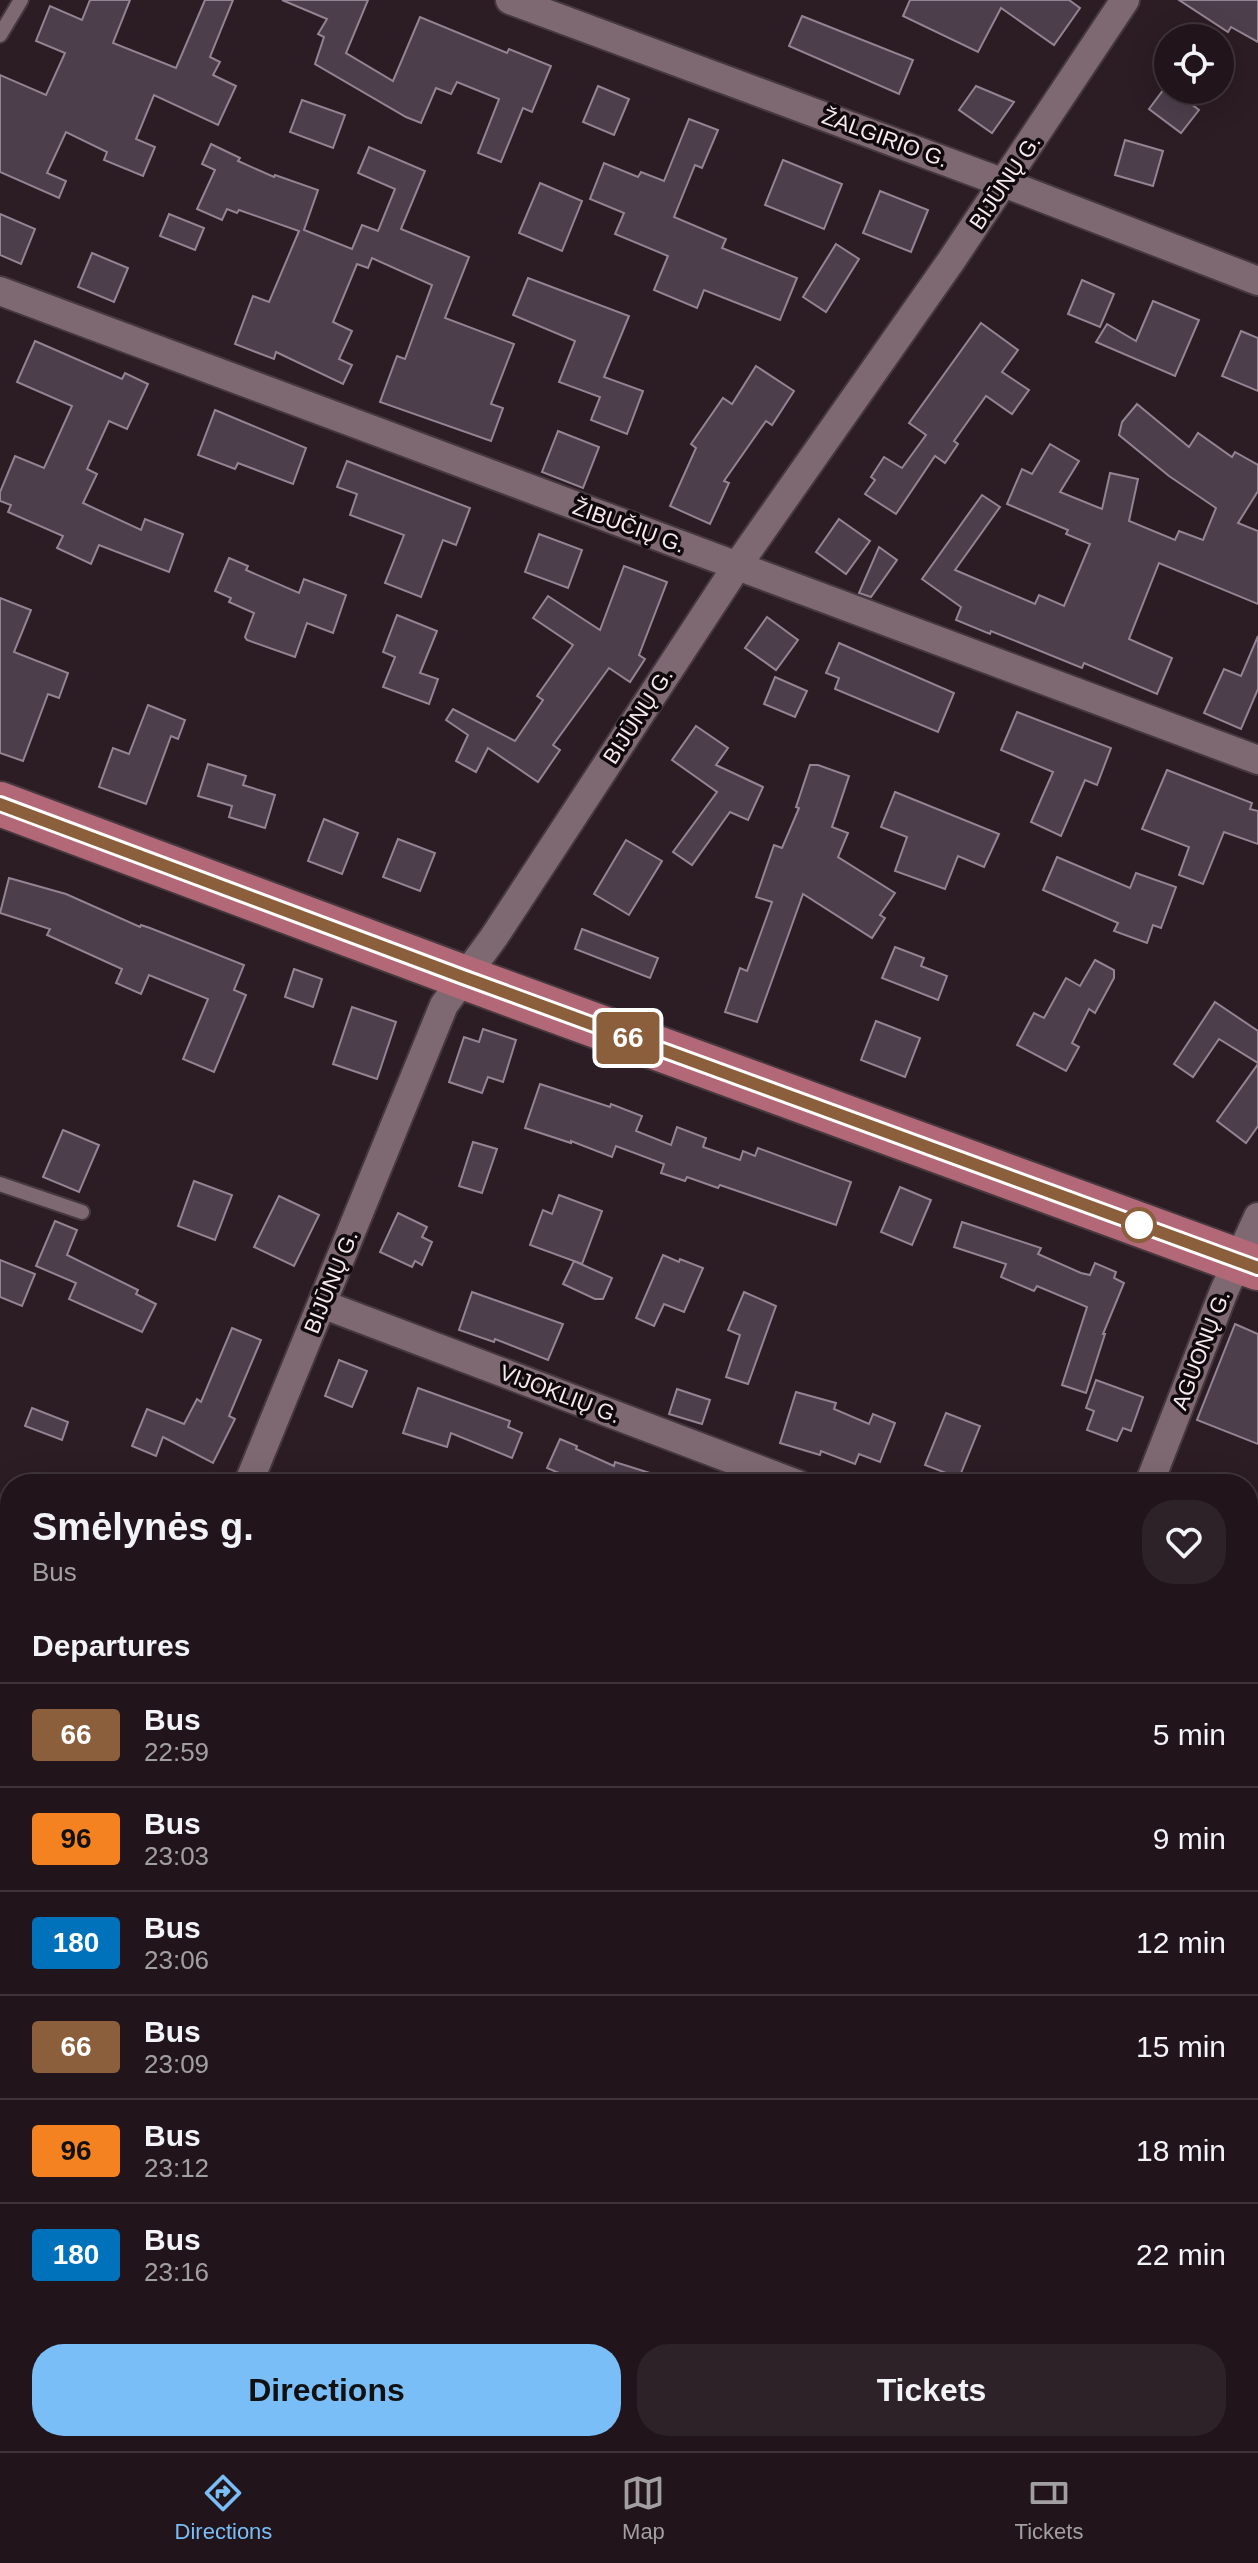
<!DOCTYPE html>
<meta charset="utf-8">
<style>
:root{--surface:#21151b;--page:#2d2228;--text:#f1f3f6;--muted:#a29fa3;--line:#3e343a;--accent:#7abef8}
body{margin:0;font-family:Helvetica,sans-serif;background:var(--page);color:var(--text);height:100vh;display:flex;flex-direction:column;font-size:30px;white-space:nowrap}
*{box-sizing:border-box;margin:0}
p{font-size:26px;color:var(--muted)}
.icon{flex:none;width:44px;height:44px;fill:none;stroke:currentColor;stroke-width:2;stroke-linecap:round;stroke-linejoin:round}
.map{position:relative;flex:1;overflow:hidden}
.drawer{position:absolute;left:0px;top:1474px;width:1258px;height:978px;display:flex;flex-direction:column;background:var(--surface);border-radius:32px 32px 0 0;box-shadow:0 8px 32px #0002,0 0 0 2px var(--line)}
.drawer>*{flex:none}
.badge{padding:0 16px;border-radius:6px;font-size:28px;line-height:52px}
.tools{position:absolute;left:1154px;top:24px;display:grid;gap:16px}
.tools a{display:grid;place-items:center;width:80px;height:80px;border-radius:50%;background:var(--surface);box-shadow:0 8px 32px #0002,0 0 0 2px var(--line);font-size:40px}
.map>.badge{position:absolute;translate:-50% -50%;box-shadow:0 0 0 4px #fff}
h2{padding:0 32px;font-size:30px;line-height:72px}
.round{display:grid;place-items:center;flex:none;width:84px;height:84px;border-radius:32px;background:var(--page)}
.headline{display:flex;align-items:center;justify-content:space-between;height:136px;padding:0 32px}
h1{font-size:38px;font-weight:700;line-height:60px}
.button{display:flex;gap:16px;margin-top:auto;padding:16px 32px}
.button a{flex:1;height:92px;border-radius:32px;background:var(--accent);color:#111;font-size:32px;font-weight:700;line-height:92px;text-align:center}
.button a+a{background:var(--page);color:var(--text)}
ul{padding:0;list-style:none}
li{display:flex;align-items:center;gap:24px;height:104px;padding:0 32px;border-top:2px solid var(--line)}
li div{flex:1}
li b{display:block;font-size:30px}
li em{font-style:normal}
li .badge{min-width:88px;font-weight:700;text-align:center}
.menu{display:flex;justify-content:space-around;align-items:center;height:112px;border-top:2px solid var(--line);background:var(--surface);font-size:22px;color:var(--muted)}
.menu a{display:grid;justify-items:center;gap:4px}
.menu .active{color:var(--accent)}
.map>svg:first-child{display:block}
.built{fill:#3a232e}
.green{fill:#591c15}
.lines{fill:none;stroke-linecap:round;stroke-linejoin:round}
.stream{stroke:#150125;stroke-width:7}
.building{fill:#4d3e4c;stroke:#948493;stroke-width:2}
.service-casing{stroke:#46383f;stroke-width:18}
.minor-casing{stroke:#46383f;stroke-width:32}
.trunk-casing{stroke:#46383f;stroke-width:48}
.service{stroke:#7e6973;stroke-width:14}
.minor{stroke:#7e6973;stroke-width:28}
.trunk{stroke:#b36877;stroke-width:44}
.line-casing{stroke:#fff;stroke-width:18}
.line{stroke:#8b5e3c;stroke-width:12}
.stop-dot{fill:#fff;stroke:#8b5e3c;stroke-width:4}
.labels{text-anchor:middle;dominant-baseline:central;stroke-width:7;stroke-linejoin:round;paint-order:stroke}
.street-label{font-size:22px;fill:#f6eaef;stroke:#10090c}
</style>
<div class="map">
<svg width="1258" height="2451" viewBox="0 0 1258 2451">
<rect width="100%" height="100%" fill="#2c1c24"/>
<!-- built -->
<g class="built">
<path d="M0,1921l10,3v447l-10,-6z"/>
<path d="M131,2442h207l-3,9h-188z"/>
</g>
<!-- green -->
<path class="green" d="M0,2365l10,6v71h121l16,9h-147z"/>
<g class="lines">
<!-- stream -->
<g class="stream">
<path d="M0,2421l10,6"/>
<path d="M35,2442l15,9"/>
</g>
</g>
<!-- building -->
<g class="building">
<path d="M90,0h40l-17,43 63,25 29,-68h28l-23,57 10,5 -7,13 23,11 -18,39 -64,-30 -18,44 19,8 -12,29 -39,-16 3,-8 -41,-20 -19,41 19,8 -7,17 -59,-26v-97l46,20 19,-42 -29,-12 14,-35 32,14z"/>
<path d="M282,0h86l-22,53 47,28 27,-64 87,36 2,-4 42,17 -19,46 -9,-4 -22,54 -23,-9 21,-54 -42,-17 -6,12 -15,-6 -15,35 -15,-6 -91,-53 9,-27 -6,-3 9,-15z"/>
<path d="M910,0h159l11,8 -26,37 -53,-37 -23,44 -75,-36z"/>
<path d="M1179,0h79v42l-27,-15 -3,5z"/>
<path d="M802,16l111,44 -14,34 -110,-48z"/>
<path d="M1167,85l1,5h5l26,20 -18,23 -32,-24z"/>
<path d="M598,86l31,13 -15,36 -31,-13z"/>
<path d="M976,86l38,16 -22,31 -33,-23z"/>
<path d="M302,100l43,15 -12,33 -43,-16z"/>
<path d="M689,119l29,11 -16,38 -7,-3 -21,52 52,22 -4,9 75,30 -17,42 -76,-30 -7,18 -43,-18 14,-34 -53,-22 9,-21 -34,-14 14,-36 34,14 3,-5 23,9z"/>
<path d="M1125,140l38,11 -10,35 -38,-11z"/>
<path d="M211,144l29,14 -2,3 36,16 1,-2 43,15 -14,40 48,19 10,-24 16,6 17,-42 -37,-16 11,-26 56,24 -24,58 68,28 -24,61 69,26 -23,60 12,4 -12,33 -111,-39 17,-46 8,3 27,-74 -60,-27 -4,10 -11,-4 -24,58 19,9 -13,28 13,6 -9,19 -67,-32 -2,7 -39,-15 18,-48 16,6 30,-71 -60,-21 -2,3 -10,-4 -5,11 -25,-11 18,-39 -13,-6z"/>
<path d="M783,160l59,24 -18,45 -59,-24z"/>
<path d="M540,183l42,18 -20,50 -43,-18z"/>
<path d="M880,191l48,19 -17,42 -48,-19z"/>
<path d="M0,214l35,15 -14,35 -21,-9z"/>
<path d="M169,214l35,14 -9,22 -35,-14z"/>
<path d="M836,244l23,15 -33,53 -23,-15z"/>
<path d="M92,253l36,15 -14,34 -36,-15z"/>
<path d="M528,278l101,38 -25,61 39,14 -16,43 -36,-14 9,-23 -41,-15 16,-41 -62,-26z"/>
<path d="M1082,280l32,14 -14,33 -32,-13z"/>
<path d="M1153,301l46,19 -24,56 -79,-34 11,-18 29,17z"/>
<path d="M981,323l37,27 -16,22 27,18 -17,24 -26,-18 -32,45 4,3 -13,19 -10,-7 -39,58 -31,-20 10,-14 -4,-3 13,-20 18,11 24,-33 -17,-12z"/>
<path d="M1241,331l17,7v53l-36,-15z"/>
<path d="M35,341l87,38 3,-6 23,11 -21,45 -18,-8 -22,48 10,5 -14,29 58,27 4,-11 38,15 -14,38 -70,-27 -8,19 -34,-16 6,-12 -55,-24 3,-7 -11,-4v-9l15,-36 29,12 28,-62 -55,-24z"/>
<path d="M756,366l38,25 -22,34 -6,-4 -42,60 5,2 -19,41 -40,-18 26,-58 -5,-4 32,-46 9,6z"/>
<path d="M1137,404l52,43 9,-14 34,24 3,-5 23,13v26l-20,32 20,8v73l-99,-41 -30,76 43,19 -15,36 -73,-31 -2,5 -91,-37 -1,3 -34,-14 5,-13 -39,-28 60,-84 18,12 -45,63 80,34 4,-9 25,11 26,-62 -24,-10 2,-4 -61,-26 15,-35 10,5 18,-30 29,17 -19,31 42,17 8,-36 28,6 -9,42 46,19 4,-9 24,9 13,-32 -47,-32 -50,-41 3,-13z"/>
<path d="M215,410l91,38 -13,36 -55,-21 -3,6 -37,-14z"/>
<path d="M558,431l41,16 -16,41 -41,-16z"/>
<path d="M347,461l123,47 -14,37 -13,-5 -22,57 -36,-14 19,-48 -54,-20 7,-21 -20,-7z"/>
<path d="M839,519l31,22 -24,33 -30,-22z"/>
<path d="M539,534l43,16 -14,38 -43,-16z"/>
<path d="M879,547l18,13 -26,37 -12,-4z"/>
<path d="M229,558l19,8 -2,4 53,23 5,-14 42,16 -13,38 -26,-10 -12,34 -48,-17 -2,-3 9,-24 -25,-11 2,-4 -16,-7z"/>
<path d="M624,566l43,16 -28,73 6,4 -15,23 -21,-14 -56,77 7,5 -22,32 -50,-34 -12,24 -20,-11 12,-26 -22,-15 7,-11 62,32 28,-41 -6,-4 36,-51 -40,-27 15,-22 52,34z"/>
<path d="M0,598l31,12 -17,42 54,21 -9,25 -11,-4 -25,67 -23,-8z"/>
<path d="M397,615l40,16 -17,42 18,6 -9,25 -46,-17 12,-30 -12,-5z"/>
<path d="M767,617l31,23 -22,30 -31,-22z"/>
<path d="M1258,636v53l-17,40 -37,-16 20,-44 17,7z"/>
<path d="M839,643l115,50 -16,39 -103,-43 4,-11 -13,-5z"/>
<path d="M775,677l32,14 -12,26 -31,-13z"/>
<path d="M148,705l37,15 -7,19 -7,-3 -25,68 -47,-17 14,-39 16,6z"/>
<path d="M1017,712l94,36 -14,37 -12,-5 -24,56 -30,-14 22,-50 -52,-22z"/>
<path d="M696,726l32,22 -12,17 47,22 -15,33 -18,-8 -38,53 -19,-13 44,-60 -45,-32z"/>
<path d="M208,764l38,12 -3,9 32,10 -10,33 -36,-11 3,-11 -34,-10z"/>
<path d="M810,765h8l31,11 -17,51 16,6 -10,24 57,36 -15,22 5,3 -13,20 -69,-44 -46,128 -32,-10 15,-44 7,3 25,-69 -16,-5 18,-52 8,3 17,-40 -3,-1z"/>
<path d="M1167,770l85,33 -2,6 8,2v33l-34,-12 -21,52 -24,-9 10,-28 -47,-18z"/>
<path d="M895,792l104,42 -15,33 -26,-11 -13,33 -50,-18 12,-34 -26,-10z"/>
<path d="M324,819l34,14 -16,41 -34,-13z"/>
<path d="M398,839l37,14 -15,38 -37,-14z"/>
<path d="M626,840l36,21 -33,54 -35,-21z"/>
<path d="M1057,857l73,31 6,-15 40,14 -15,41 -8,-3 -6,18 -33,-12 4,-8 -75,-33z"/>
<path d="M9,878l57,16 74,33 1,-2 9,3 94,37 -10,25 12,5 -32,77 -31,-13 25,-60 -59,-24 -8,19 -25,-11 6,-14 -75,-34 3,-6 -50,-16z"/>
<path d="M582,929l76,29 -8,20 -75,-29z"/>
<path d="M895,947l29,11 -3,8 26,10 -9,24 -56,-22z"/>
<path d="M1095,960l19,10v8l-19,35 -6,-4 -17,34 7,4 -13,24 -49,-26 17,-32 10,5 22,-40 14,8z"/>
<path d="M294,969l28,10 -9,28 -28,-10z"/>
<path d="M1215,1002l43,29v32l-39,-24 -26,38 -19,-13z"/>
<path d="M352,1007l44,15 -19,57 -44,-15z"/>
<path d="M876,1021l44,17 -15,39 -44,-17z"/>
<path d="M483,1029l33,11 -13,42 -15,-5 -6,16 -33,-11 15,-45 15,5z"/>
<path d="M1258,1064v62l-12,17 -29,-22z"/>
<path d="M540,1084l70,23 1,-3 31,12 -6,15 35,14 6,-18 29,11 -3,9 37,13 3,-9 12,5 3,-8 93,34 -15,43 -116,-40 -2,3 -31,-11 -2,4 -24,-8 3,-9 -48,-18 -4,11 -41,-16v2l-46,-15z"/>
<path d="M63,1130l36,15 -20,47 -36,-15z"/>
<path d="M473,1142l24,7 -15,44 -23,-7z"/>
<path d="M194,1181l38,14 -17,45 -37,-14z"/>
<path d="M900,1187l31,13 -19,45 -31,-13z"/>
<path d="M559,1195l43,16 -20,53 -52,-19 13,-35 9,4z"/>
<path d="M279,1196l40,19 -25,51 -40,-19z"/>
<path d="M398,1213l29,14 -5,10 10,5 -10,23 -7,-4 -3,6 -32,-15z"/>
<path d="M55,1221l22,9 -10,25 71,35 -2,4 20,10 -14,28 -73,-33 7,-16 -40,-17z"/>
<path d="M962,1222l79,26 -3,6 43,19 9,2 5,-12 21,9 -2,6 10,5 -21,51h2l-19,59 -24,-8 25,-78 -50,-21 -3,5 -33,-14 5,-13 -52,-17z"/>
<path d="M663,1255l16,7 1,-3 23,9 -19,44 -20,-8 -10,22 -18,-8z"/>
<path d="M0,1260l35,14 -13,32 -22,-9z"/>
<path d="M574,1261l38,17 -9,21h-8l-32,-15z"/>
<path d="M472,1292l91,32 -15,36 -53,-21 -1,3 -35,-12z"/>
<path d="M744,1292l32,14 -28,78 -22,-7 14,-42 -12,-5z"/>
<path d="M1235,1324l23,10v110l-61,-24z"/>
<path d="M232,1328l29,12 -32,76 6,3 -22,44 -50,-26 -7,19 -24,-10 15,-37 37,15 13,-25 4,3z"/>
<path d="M339,1360l28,11 -15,36 -27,-11z"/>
<path d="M1096,1380l47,17 -12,34 -8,-3 -6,13 -30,-11 7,-19 -8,-3z"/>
<path d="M418,1388l92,33 -2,6 14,6 -10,25 -61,-25 -4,14 -44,-14z"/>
<path d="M677,1389l33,11 -8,24 -33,-10z"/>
<path d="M796,1392l40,11 -2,6 35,15 4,-10 22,9 -15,39 -21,-8 -4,10 -34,-13 -1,4 -40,-12z"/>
<path d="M32,1408l36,14 -6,18 -37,-14z"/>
<path d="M946,1413l34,13 -21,52 -34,-13z"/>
<path d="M560,1439l17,7 -1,3 38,17 1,-4 57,18 -1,4h-86l-38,-16z"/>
</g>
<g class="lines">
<!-- service casing -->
<g class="service-casing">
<g id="service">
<path d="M0,35l21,-35"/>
<path d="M0,1184l82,28"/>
</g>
</g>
<!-- minor casing -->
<g class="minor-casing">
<g id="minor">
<path d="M510,0l494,183 254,98"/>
<path d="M0,291l1258,469"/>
<path d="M322,1304l475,180"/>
<path d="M248,1484l196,-479 50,-68 243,-371 214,-305 174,-261"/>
<path d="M1149,1484l75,-193 34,-74"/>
<path d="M0,1637l10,4"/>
<path d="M1248,2069l10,3"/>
<path d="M0,2359l10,6"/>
<path d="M146,2442l16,9"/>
<path d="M783,2451l3,-9"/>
<path d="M1022,2451l4,-9"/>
<path d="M1248,2451l10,-30"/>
</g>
</g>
<!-- trunk casing -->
<g class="trunk-casing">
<path id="trunk" d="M0,804l463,173 795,291"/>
</g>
<!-- service -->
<use href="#service" class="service"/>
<!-- minor -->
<use href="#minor" class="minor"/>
<!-- trunk -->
<use href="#trunk" class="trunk"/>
</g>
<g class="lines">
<!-- line casing -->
<g class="line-casing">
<path id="line" d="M0,804l463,173 795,291"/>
</g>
<!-- line -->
<use href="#line" class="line"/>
</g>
<!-- markers -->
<circle class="stop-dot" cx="1139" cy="1225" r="16"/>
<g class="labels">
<!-- street labels -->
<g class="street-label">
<text transform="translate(885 138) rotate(20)">ŽALGIRIO G.</text>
<text transform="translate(1005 182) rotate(-56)">BIJŪNŲ G.</text>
<text transform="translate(629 526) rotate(20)">ŽIBUČIŲ G.</text>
<text transform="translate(638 716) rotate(-57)">BIJŪNŲ G.</text>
<text transform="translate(331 1282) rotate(-68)">BIJŪNŲ G.</text>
<text transform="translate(1201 1350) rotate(-69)">AGUONŲ G.</text>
<text transform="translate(560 1394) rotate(21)">VIJOKLIŲ G.</text>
</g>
</g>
</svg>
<div class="tools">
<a><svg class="icon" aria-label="locate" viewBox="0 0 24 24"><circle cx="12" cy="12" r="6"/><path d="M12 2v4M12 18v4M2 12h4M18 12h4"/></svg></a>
</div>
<b class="badge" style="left:628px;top:1038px;background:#8b5e3c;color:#fff">66</b>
<section class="drawer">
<div class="headline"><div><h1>Smėlynės g.</h1><p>Bus</p></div><a class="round"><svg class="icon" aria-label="heart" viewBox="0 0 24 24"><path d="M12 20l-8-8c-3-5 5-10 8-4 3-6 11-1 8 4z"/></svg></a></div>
<h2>Departures</h2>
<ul>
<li><span class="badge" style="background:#8b5e3c;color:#fff">66</span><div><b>Bus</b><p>22:59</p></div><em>5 min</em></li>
<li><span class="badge" style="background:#f58220;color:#111">96</span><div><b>Bus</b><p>23:03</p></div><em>9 min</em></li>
<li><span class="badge" style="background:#0072bc;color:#fff">180</span><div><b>Bus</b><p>23:06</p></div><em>12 min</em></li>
<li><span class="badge" style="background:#8b5e3c;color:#fff">66</span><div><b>Bus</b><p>23:09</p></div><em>15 min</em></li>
<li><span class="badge" style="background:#f58220;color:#111">96</span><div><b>Bus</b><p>23:12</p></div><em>18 min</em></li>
<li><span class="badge" style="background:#0072bc;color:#fff">180</span><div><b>Bus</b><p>23:16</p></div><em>22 min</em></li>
</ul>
<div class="button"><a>Directions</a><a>Tickets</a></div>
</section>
</div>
<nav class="menu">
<a class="active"><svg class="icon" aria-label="directions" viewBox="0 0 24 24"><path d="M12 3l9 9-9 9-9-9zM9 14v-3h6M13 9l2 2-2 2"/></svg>Directions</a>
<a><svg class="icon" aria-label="map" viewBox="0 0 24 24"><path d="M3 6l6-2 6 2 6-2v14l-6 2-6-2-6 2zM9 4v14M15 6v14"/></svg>Map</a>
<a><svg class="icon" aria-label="tickets" viewBox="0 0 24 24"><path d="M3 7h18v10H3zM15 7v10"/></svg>Tickets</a>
</nav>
